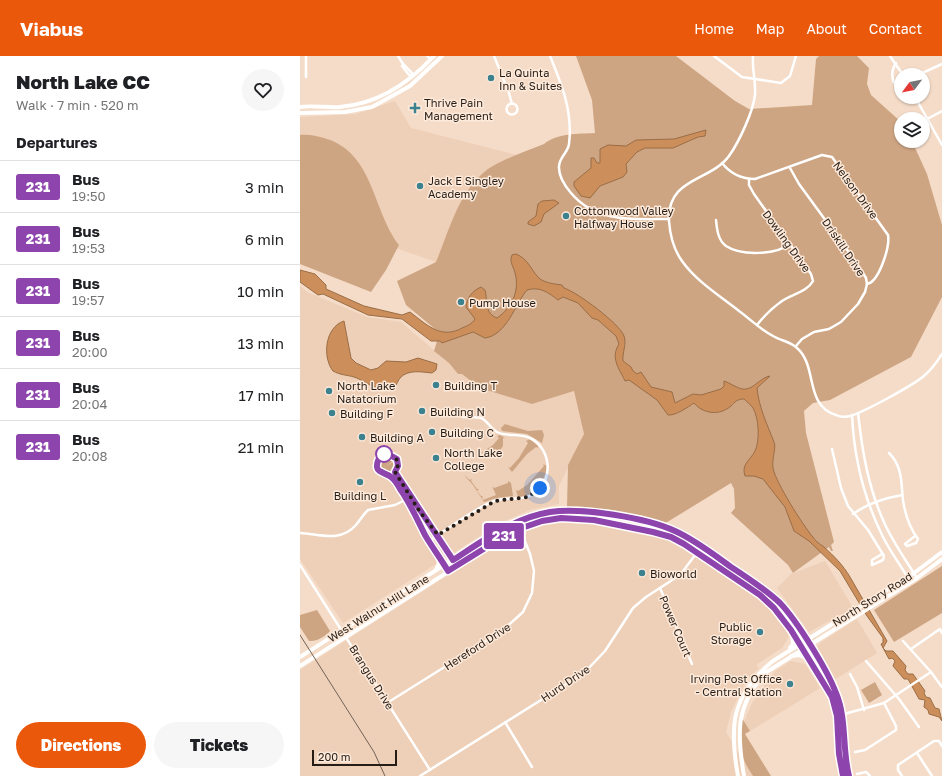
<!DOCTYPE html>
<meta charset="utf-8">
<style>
:root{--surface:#fff;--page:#f6f6f6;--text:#202124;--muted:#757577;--line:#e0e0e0;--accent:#ea580c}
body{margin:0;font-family:"Golos Text",sans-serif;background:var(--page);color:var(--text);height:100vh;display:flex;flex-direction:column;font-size:15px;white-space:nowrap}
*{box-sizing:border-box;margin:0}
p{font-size:13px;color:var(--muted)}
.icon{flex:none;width:22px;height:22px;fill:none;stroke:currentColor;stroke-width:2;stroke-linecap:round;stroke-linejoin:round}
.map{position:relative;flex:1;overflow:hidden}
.drawer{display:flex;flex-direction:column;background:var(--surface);width:300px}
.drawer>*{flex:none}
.badge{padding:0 8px;border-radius:3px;font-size:14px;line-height:26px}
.needle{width:26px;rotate:238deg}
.buttons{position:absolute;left:594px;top:12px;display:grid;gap:8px}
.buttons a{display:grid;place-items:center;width:36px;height:36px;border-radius:50%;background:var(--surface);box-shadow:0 1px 3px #0004;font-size:20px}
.scale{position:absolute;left:12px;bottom:10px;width:85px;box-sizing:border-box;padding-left:4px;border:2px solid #261d16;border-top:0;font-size:11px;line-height:14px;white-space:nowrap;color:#261d16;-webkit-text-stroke:3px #feeada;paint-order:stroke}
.you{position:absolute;width:20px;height:20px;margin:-10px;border:3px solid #fff;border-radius:50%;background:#1a73e8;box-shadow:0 0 0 6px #1a73e833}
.map>.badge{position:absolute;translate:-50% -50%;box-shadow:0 0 0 2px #fff}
h2{padding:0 16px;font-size:15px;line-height:36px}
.round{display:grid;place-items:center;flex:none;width:42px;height:42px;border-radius:21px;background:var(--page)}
.summary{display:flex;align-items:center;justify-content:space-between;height:68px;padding:0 16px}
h1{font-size:19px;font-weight:800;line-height:30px}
.button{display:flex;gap:8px;margin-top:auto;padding:8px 16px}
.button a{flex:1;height:46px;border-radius:24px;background:var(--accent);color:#fff;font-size:16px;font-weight:800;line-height:46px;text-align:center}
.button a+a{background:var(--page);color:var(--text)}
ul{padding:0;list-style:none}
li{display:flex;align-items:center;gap:12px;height:52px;padding:0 16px;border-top:1px solid var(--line)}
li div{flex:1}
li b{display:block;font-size:15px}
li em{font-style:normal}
li .badge{min-width:44px;font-weight:700;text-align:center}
header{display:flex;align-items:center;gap:24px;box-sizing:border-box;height:56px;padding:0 20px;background:var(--accent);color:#fff}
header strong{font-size:19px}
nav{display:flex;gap:22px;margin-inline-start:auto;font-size:14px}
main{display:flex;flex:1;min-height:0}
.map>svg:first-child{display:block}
.built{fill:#eecfb7}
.green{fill:#cea583}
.water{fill:#cc8f5b;stroke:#9a6d46}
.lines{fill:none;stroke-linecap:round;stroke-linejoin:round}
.street{stroke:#fff;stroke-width:2.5}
.secondary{stroke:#fff;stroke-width:4}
.tram{stroke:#726357;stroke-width:1}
.line-casing{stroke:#fff;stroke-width:9}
.line{stroke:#8e44ad;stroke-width:6}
.walk{stroke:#261d16;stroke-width:4;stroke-dasharray:0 7.2}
.poi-dot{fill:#3c818e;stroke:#feeada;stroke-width:1.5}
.stop-dot{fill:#fff;stroke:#8e44ad;stroke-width:2}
.labels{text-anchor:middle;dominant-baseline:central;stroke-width:3;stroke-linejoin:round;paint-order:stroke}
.poi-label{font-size:11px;fill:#261d16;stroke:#feeada;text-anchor:start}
.street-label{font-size:11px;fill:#261d16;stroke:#feeada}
</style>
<header>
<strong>Viabus</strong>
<nav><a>Home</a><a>Map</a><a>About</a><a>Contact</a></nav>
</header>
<main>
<section class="drawer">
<div class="summary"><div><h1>North Lake CC</h1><p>Walk · 7 min · 520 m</p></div><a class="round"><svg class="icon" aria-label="heart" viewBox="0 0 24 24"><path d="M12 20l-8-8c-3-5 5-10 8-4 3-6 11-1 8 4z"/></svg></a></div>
<h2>Departures</h2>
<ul>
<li><span class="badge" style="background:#8e44ad;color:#fff">231</span><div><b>Bus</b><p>19:50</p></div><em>3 min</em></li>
<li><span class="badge" style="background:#8e44ad;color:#fff">231</span><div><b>Bus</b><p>19:53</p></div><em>6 min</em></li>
<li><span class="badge" style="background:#8e44ad;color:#fff">231</span><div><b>Bus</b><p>19:57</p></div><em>10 min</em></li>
<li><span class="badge" style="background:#8e44ad;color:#fff">231</span><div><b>Bus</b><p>20:00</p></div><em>13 min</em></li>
<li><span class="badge" style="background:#8e44ad;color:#fff">231</span><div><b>Bus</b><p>20:04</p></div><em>17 min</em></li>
<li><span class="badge" style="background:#8e44ad;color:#fff">231</span><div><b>Bus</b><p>20:08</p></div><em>21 min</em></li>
</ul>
<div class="button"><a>Directions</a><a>Tickets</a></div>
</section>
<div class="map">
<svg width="642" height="720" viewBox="0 0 642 720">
<rect width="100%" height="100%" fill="#f5dcc8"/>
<!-- built -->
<g class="built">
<path d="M95,45l16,27 106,27 -29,14 -21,23 -6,11 -25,59 -40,-14 -96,-111v-20l56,-3z"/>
<path d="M0,230l7,6 60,25 34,5 48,41 9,11h4l70,30 42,-13 10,43 -25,52v18l-29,6 -28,12 -159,101 -43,-64z"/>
<path d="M261,465l32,1 73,17 74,45 26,19 18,22 4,9v4l-5,9 -27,18 3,3 -13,13 -15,31 -5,20 27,44h-453v-106l201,-129 21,-11 24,-7z"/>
<path d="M525,505l28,47 -44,24 -32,-44 14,-14z"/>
<path d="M557,563l20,34 -43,27 -18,-33 4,-4z"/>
<path d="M491,605l14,3 15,24 -70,43 -6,-9 8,-19 23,-32z"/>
</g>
<!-- green -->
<g class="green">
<path d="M276,0h100l59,45 14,8 63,-4 4,-46 3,-3h38l12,12 -2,16 4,11 29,26 1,20h11l15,33 15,51v72l-31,60 -81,43 -17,3 -9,8 2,22 28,109 -3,3 2,6h-2l-2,-4 -36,26 -5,-8 -57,-52 4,-5 -1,-19 -3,-6 -67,41 -70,-15 -27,-2 1,-42 16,-31 -10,-43 -42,13 -52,-16 -18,-14h-4l-9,-11 -15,-12 6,-20 -5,-2 -29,-24 -9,-24 39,-19c13,-31 23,-72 52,-93 15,-10 39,-18 56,-25 13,-11 34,-10 51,-11l-3,-33z"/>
<path d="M0,79c9,-1 16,1 24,3 50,14 48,72 75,107l-13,25 -15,22 -71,-28z"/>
<path d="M205,368l23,7 14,-1 2,5 -2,8 -15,-9 -25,-3 -1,-3z"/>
<path d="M200,379l5,3h-2v8l-5,7h-17l12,-8 6,-7 -2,-2z"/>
<path d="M230,383l8,7v2l-2,-1 -9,7 -15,18 -4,-5 2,1 9,-10 9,-15 -2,-2z"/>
<path d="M87,400l8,4 -10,7 10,-6 2,4 -2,6 -5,3 -6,-1 -5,-7 1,-5z"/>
<path d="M243,408l4,2c-2,15 -12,33 -29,31l-2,-7 2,1 9,-6 17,-19z"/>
<path d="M164,416v3l6,5 2,-1 -1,2 6,8h2l-2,2 4,5h2l-1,1 1,3 13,-5 -4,-9 2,2 14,-5v-2l3,2 2,13 -17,2 -12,4 -11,-17 -9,-10z"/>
<path d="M642,510v47l-48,29 -20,-32z"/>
<path d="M17,554l13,21c-4,5 -14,11 -21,10l-9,-14v-12z"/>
<path d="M575,626l7,13 -13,8 -8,-13z"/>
<path d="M442,662l8,13 -5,3 26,42h-18c-16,-24 -13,-30 -11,-58z"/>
</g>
<!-- water -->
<g class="water">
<path d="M406,74l-1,6 -7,1 -25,11h-28l-8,4 -11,12 1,8 -4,5 -23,9 -10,12 -9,-2 -7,-10v-4l17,-14v-10h3l3,5h3v-14l8,-4 18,1 10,-6 38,-1z"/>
<path d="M254,144l5,3 -15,11 -3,8 -7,4 -6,-2v-2l8,-6 2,-12 4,-3z"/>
<path d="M216,198c12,5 14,14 22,23 5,6 17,7 24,8l2,3c13,4 56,36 60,48 3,8 -2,17 -1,25l8,6 2,4 4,3 4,-2 10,15 21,5 3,11 18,-9 8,1 20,-6 3,-3v-5c6,2 11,6 18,8 11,2 17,-11 28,-13l-13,12c2,20 10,36 17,54 3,7 -4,19 0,30 6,17 31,57 43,70 2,2 5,3 7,5 10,9 19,18 26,30l37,64 -4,7 3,3h7l13,15 -1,4 3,4h5l12,17 -1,2 2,4 4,1 5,10 4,1 3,12 -3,-4 -10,-3 -1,-4 -4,-3 1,-7 -6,-1 -11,-20h-4l-11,-13 2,-5 -3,-3 -3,1 -8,-15 2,-1v-5l-16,-22 -27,-45 -31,-30 -15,-10 -9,-24 -22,-28 -9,-3h-9c-4,-12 5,-15 10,-25 5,-10 4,-33 -2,-43 -3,-4 -6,-6 -9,-9 -7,0 -9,3 -13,7 -11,10 -28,8 -37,-3 -6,4 -19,13 -26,12l-11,-15 -28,-20 -4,1c-6,-13 -15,-23 -6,-37l-3,-8 -18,-16 -6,-2 -14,-15 -15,-6 -5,3c-9,-7 -18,-14 -31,-10 -12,14 -20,45 -42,48l-12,-6 -31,11 -2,-2h-9l-29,-22 -34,-4 -45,-21 -5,1 -18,-13v-12l15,4 11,11v4l38,17 38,9 8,-3c16,12 31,28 52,16 5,-2 10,-4 13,-9l-9,-12c1,-9 6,-16 15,-20l4,3c3,11 -1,23 12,28 15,-10 23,-28 18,-45 -2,-8 -6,-11 -3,-18z"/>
<path d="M44,265l7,37 5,5 15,7 7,-2 8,-7 20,1 12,-4 19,6 -1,6 -4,3c-10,-1 -24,-4 -32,5 -3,4 -3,8 -8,10 -14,5 -26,-7 -38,-11 -7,-2 -14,-2 -21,-6 -11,-14 -8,-44 11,-50z"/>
</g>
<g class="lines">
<!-- street -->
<g class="street">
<path d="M98,0l5,8 -1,2 7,9h3"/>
<path d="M127,0l4,3"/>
<path d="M194,0l15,37 3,11"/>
<path d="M250,0c12,29 23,56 19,88 -1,9 -11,14 -10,24 0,9 6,18 12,25 25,30 62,26 98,26"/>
<path d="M414,0l28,21 39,6 9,-7 6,-20"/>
<path d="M453,0c-1,13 3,26 2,39 -2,17 -16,47 -26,61 -19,26 -62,21 -60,65 1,14 5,29 13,40 14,20 38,35 57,50 11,8 22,19 34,25 8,5 17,5 24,12 21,18 7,57 39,67 4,2 10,2 14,1 14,-4 64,-31 75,-41 7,-6 12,-13 17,-21"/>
<path d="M590,0l13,19"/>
<path d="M596,7c-6,9 -5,21 5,26"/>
<path d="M103,8l9,9v2"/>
<path d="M618,19l24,-11"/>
<path d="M6,21v-21"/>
<path d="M615,41l27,48"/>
<circle cx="212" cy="53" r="5.5"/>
<path d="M627,63l15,-8"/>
<path d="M422,107c8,10 20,16 33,16l67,-24 10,2 56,78c2,12 -9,47 -21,49"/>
<path d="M490,112l9,16 57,78 10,16 1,6 -2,8 -7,12 -17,18 -12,7 -15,3 -12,7 -6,7"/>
<path d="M449,123v6l5,9 57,80 2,7c-6,11 -21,13 -31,20 -10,7 -18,15 -25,24"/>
<path d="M416,164c1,10 2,20 10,26 15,10 50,9 64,-2"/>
<path d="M558,357c4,37 10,73 25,107 9,21 22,39 34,58"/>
<path d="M552,359c2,42 12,84 31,122 8,16 19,30 27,45"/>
<path d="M532,393l9,39 7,18 20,24 16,26 -1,4 -11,5v-5l10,-6"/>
<path d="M589,397c14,14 12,30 14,47 2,14 6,27 15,39l-2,4 -9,3 -2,-2 10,-8"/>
<circle cx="88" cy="409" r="11"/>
<path d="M95,416l62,93"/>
<path d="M89,419l18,24 19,37 22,35"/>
<path d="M553,458c14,-10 32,-16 49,-19"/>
<path d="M0,477c20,1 40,10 56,-8 4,-5 7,-10 12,-15l27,-5 16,-8"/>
<path d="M129,485c17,-11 46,-33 65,-40 13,-5 28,1 41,-8 19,-13 16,-45 -5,-55 -10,-5 -24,-1 -33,-6 -6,-3 -10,-12 -16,-14 -5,-1 -13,-1 -18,-1"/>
<path d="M0,509l130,205"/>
<path d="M360,532l32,76"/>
<path d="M603,585l28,31 11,15"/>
<path d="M611,593l29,-20 2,4"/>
<path d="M566,605l33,38 20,28"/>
<path d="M550,618l7,13 7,23"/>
<path d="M87,647l115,-72 21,-19 9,-19 2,-22 -4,-17 -13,-33"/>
<path d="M537,660l47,-13 47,-31"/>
<path d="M205,666l27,45"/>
<path d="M555,696l10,-2 31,-20v-4l-12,-23"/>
<path d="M617,697l15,23"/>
<path d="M557,718l9,-2 4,4"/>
<path d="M120,720l164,-103 21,-22 28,-43 13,-11 34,-22 22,-29"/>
<path d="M602,720l-4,-6v-5l36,-24h5l3,5"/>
</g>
<!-- secondary -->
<g class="secondary">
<path d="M0,51c13,-2 27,1 40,0 38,-3 69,-24 94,-51"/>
<path d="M0,57l45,-1 27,-5 38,-21 32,-30"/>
<path d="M135,495l4,12 -3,7"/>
<path d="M442,525c10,2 16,12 26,12"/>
<path d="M490,592l3,-4 -1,-10"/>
<path d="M491,600l9,-1 9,5"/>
<path d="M0,601l199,-127c47,-23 82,-21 132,-11 15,3 31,6 44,12 20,10 38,23 57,36 16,11 34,22 48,36 17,18 47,66 56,90 11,26 6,56 13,83"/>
<path d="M0,610l203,-129c45,-23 72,-21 120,-11 16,3 32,5 47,11 22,8 41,24 59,37 14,10 30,19 42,31 16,15 26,35 38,54 8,12 16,23 22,36 11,26 5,55 12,81"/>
<path d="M542,701l3,14 3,3"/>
<path d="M438,720c-9,-49 -7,-81 35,-115l141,-88 28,-21"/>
<path d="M444,720c-7,-42 -9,-70 21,-103l152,-95 25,-19"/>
</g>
<!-- tram -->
<path class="tram" d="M0,579l74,117 11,24"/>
</g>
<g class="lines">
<!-- line casing -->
<g class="line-casing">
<path id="line" d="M543,720l-4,-22 -2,-38 -5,-19 -41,-67 -17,-22 -14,-13 -76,-51 -13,-7 -18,-5 -59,-12 -33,-2 -19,3 -23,8 -16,8 -55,34c-7,-12 -16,-24 -23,-36 -8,-16 -15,-32 -25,-46 -2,-4 -5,-9 -9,-12 -7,-6 -19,-3 -12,-19l9,-4 9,5 1,7 -3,6 58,88c31,-20 61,-42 97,-48 31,-5 97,6 125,19 20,9 38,23 56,36 17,11 34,22 49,36 17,18 47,66 56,90 11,26 6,56 13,83"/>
</g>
<!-- line -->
<use href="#line" class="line"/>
<!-- walk -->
<path class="walk" d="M84,398c11,-1 18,8 11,18l25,40 18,23 57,-34 33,-4 12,-9"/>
</g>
<!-- markers -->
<g class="poi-dot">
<circle cx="191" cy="22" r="4"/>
<path d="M113 46h4v4h4v4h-4v4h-4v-4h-4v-4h4z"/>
<circle cx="120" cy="130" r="4"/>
<circle cx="266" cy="160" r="4"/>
<circle cx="161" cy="246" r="4"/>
<circle cx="136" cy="329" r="4"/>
<circle cx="29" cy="335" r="4"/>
<circle cx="122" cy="355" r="4"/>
<circle cx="32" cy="357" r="4"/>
<circle cx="132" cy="376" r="4"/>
<circle cx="62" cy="381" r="4"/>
<circle cx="136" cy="402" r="4"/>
<circle cx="60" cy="426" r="4"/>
<circle cx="342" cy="517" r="4"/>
<circle cx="460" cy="576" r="4"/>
<circle cx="490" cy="628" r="4"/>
</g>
<circle class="stop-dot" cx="84" cy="398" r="8"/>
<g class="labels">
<!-- poi labels -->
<g class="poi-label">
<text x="199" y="16">La Quinta<tspan x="199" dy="13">Inn &amp; Suites</tspan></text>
<text x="124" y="46">Thrive Pain<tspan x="124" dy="13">Management</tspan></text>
<text x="128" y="124">Jack E Singley<tspan x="128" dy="13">Academy</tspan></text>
<text x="274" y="154">Cottonwood Valley<tspan x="274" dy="13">Halfway House</tspan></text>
<text x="169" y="246">Pump House</text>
<text x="37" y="329">North Lake<tspan x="37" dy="13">Natatorium</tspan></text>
<text x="144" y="329">Building T</text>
<text x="130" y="355">Building N</text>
<text x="40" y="357">Building F</text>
<text x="140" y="376">Building C</text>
<text x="70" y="381">Building A</text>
<text x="144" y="396">North Lake<tspan x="144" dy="13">College</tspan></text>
<text x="60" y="439" text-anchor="middle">Building L</text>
<text x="350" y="517">Bioworld</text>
<text x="452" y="570" text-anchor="end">Public<tspan x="452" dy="13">Storage</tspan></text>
<text x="482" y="622" text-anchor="end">Irving Post Office<tspan x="482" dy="13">- Central Station</tspan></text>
</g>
<!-- street labels -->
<g class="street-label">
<text transform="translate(556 134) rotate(54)">Nelson Drive</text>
<text transform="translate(487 185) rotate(54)">Dowling Drive</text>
<text transform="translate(544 191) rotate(56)">Driskill Drive</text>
<text transform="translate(572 543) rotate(-32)">North Story Road</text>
<text transform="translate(78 552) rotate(-32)">West Walnut Hill Lane</text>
<text transform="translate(376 570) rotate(67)">Power Court</text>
<text transform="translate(177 590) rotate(-33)">Hereford Drive</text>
<text transform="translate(72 621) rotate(58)">Brangus Drive</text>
<text transform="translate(265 627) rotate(-34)">Hurd Drive</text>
</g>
</g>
</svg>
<div class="buttons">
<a><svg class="needle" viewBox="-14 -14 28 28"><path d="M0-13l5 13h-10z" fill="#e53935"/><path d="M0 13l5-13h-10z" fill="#757577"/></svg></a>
<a><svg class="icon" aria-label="layers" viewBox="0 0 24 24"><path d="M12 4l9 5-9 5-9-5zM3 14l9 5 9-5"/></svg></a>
</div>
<div class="scale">200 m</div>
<div class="you" style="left:240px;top:432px"></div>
<b class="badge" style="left:204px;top:480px;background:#8e44ad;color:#fff">231</b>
</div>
</main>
